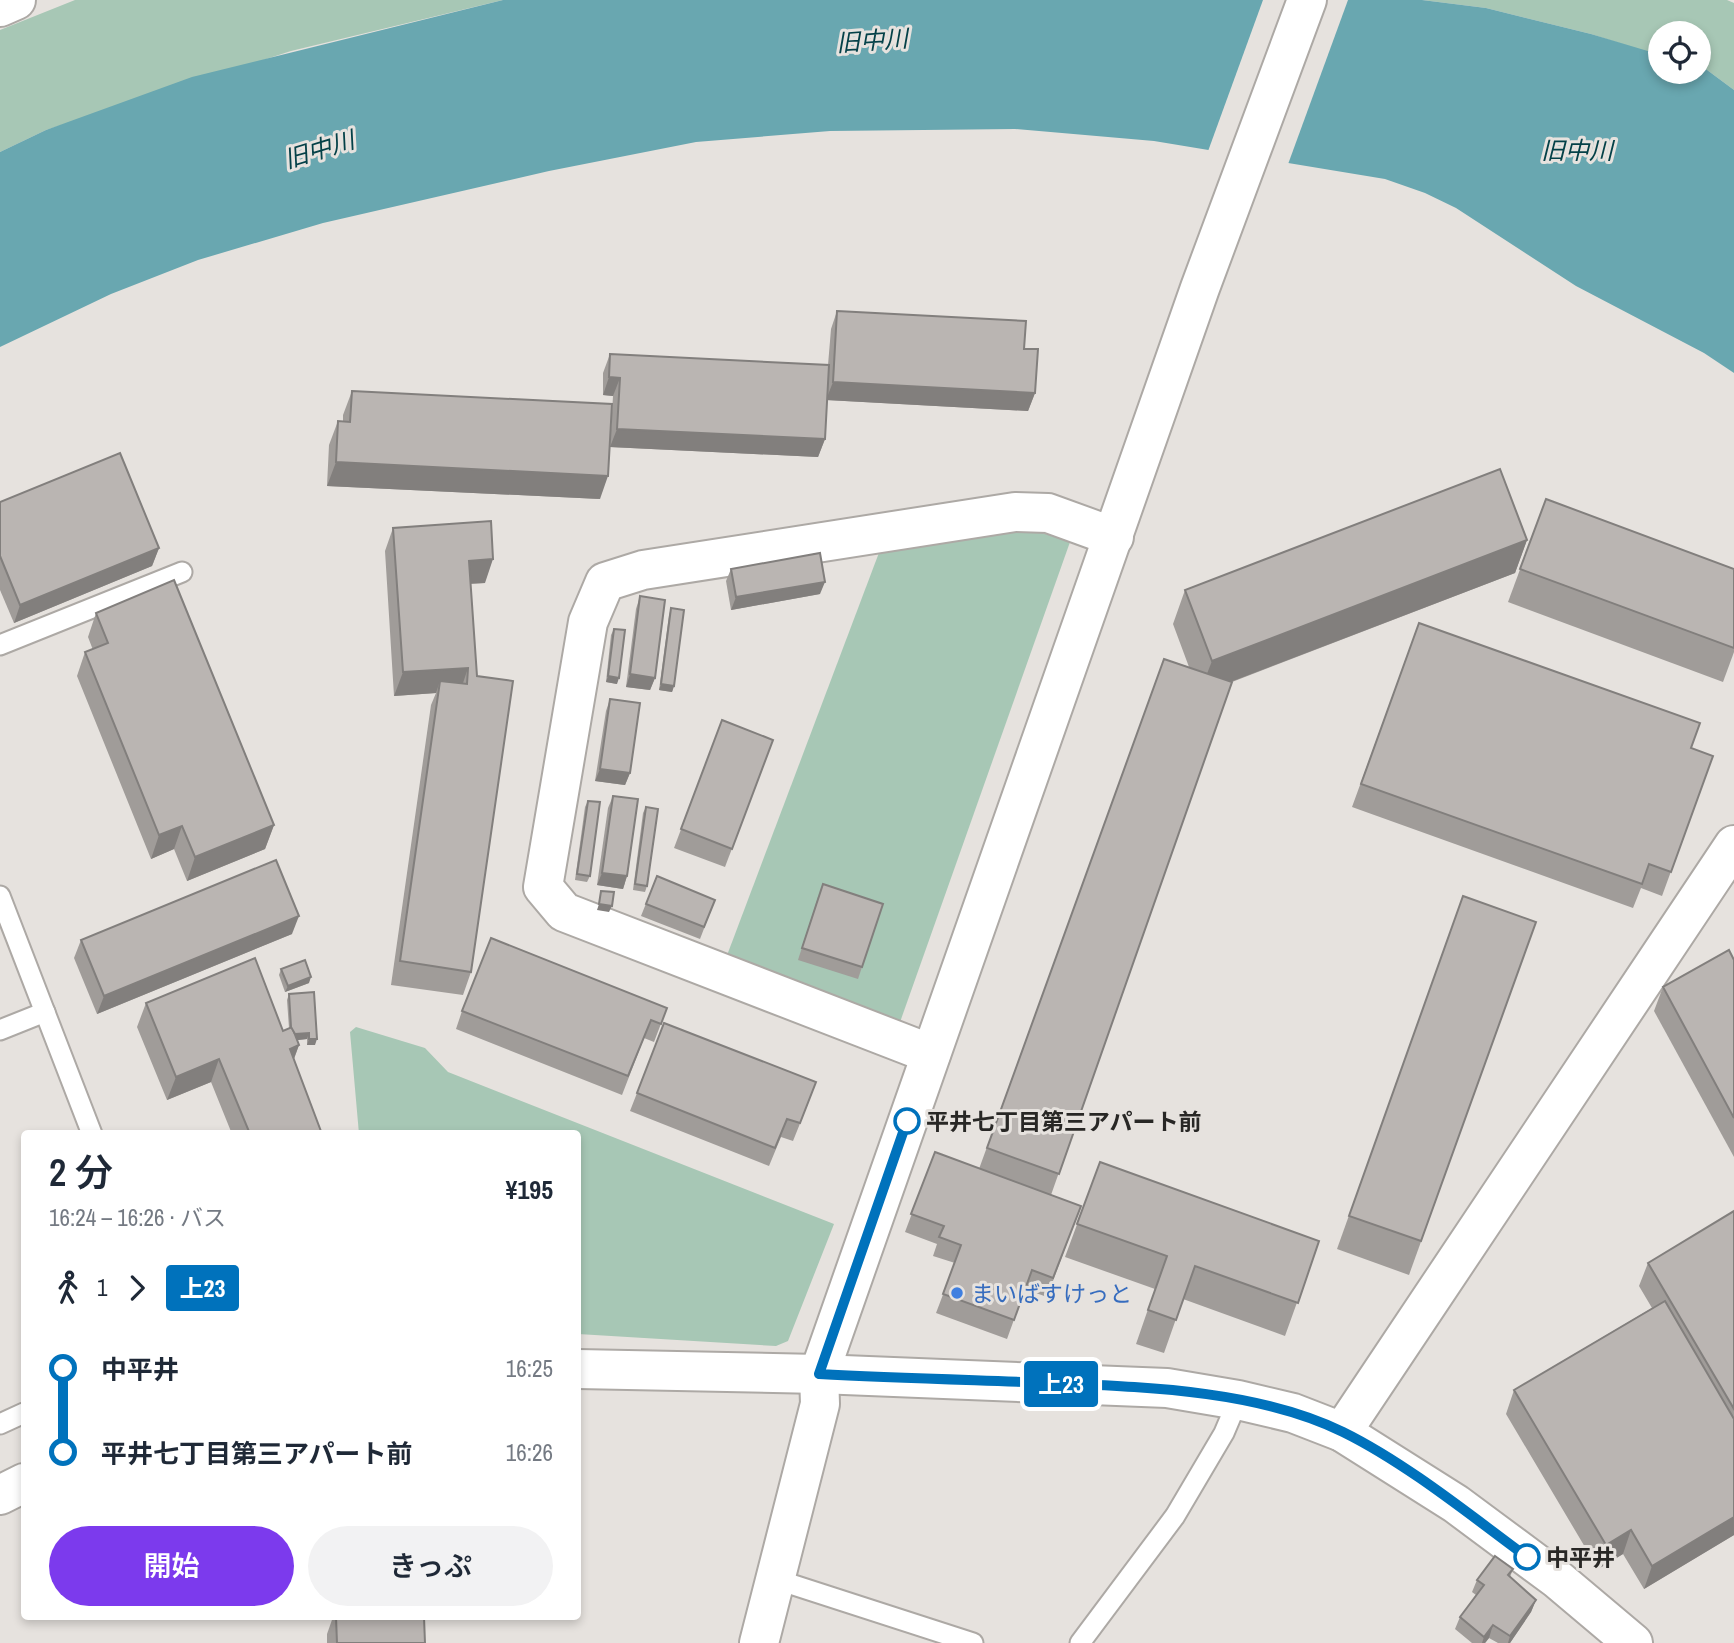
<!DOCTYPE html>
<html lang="ja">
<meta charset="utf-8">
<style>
:root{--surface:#fff;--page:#f2f2f3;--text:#1f2937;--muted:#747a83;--accent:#7c3aed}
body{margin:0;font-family:"Archivo Narrow","Noto Sans JP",sans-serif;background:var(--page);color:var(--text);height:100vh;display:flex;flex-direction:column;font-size:26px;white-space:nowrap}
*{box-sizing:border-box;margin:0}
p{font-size:23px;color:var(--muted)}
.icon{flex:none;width:38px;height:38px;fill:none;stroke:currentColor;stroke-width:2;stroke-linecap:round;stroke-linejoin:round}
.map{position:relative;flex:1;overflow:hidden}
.side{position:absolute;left:21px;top:1130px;width:560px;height:490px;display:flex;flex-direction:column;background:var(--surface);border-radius:7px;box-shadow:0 4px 10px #0003}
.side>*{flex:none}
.badge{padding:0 14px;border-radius:5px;font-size:24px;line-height:46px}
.buttons{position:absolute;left:1648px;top:21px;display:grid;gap:14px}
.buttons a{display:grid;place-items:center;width:63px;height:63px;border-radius:50%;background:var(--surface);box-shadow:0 4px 10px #0003;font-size:35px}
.map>.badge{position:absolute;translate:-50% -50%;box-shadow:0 0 0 4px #fff}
.legs{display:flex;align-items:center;gap:10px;height:77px;padding:0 28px;font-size:23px}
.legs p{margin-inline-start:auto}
.summary{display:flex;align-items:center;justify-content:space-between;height:119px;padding:0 28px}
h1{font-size:38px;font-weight:600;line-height:52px}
.cta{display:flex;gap:14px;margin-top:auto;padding:14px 28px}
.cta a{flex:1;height:80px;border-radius:42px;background:var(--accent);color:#fff;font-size:28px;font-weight:600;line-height:80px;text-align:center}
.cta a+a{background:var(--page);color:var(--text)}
ul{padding:0 28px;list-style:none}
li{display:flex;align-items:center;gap:24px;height:84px;font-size:26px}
li i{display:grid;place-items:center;width:10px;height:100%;margin:0 9px;background:currentColor}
li i::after{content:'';width:18px;height:18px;margin:-9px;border:5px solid;border-radius:50%;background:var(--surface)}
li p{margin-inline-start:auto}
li:first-child i{background:linear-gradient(#0000 50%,currentColor 0)}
li:last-child i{background:linear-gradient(currentColor 50%,#0000 0)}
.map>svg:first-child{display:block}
.green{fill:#a7c7b5}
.water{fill:#69a7b0}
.pier{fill:#e6e2de}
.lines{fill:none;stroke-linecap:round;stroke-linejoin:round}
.service-casing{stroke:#ada9a5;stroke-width:23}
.minor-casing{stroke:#ada9a5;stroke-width:42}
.tertiary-casing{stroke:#ada9a5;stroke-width:42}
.service{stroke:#fff;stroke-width:19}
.minor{stroke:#fff;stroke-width:38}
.tertiary{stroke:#fff;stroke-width:38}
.wall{fill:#a09c99}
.shaded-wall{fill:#827f7d}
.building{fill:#bab5b2;stroke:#827f7d;stroke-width:2}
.line-1-casing{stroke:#fff;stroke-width:16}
.line-1{stroke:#0072bc;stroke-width:10}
.stop-1-dot{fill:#fff;stroke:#0072bc;stroke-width:3.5}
.shop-dot{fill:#3f7fe0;stroke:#e6e2de;stroke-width:2.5}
.labels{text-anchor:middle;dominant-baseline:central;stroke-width:6;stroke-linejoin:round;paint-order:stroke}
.stop-label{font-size:23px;font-weight:bold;fill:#282725;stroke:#e6e2de;text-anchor:start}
.shop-label{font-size:23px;fill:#366cbe;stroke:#e6e2de;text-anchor:start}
.water-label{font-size:24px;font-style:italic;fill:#044148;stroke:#e6e2de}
</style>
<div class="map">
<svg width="1734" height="1643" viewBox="0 0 1734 1643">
<rect width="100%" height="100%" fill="#e6e2de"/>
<!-- green -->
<g class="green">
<path d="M75,0h428l-212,51 -245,79 -46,22v-122z"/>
<path d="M1422,0h305l7,3v87l-35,-26v-31h-38v22h-5l-65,-21 -105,-26z"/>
<path d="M1021,526l49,16 -171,483 -173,-67 154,-408z"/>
<path d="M356,1027l69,21 23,24 386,152 -46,117 -12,5 -198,-12v-200h-219l-9,-102z"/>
</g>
<!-- water -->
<path class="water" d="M503,0h919l64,8 105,26 70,21v17h38v-8l35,26v283l-30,-20 -128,-67 -120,-78 -31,-15 -40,-14 -231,-38 -139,-12 -185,2 -134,11 -147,29 -226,52 -125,37 -87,34 -111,53v-195l46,-22 146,-53z"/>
<!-- pier -->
<path class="pier" d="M1263,0h85l-61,167 -80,-13z"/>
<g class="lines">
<!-- service casing -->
<g class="service-casing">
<g id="service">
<path d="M0,645l182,-73"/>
<path d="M0,896l92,238"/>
<path d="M0,1030l45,-18"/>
<path d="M0,1424l24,-11"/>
<path d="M775,1579l198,64"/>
<path d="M1080,1643l95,-127 49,-83 14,-33"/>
</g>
</g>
<!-- minor casing -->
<g class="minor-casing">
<g id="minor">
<path d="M931,1054l-367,-142 -21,-25 45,-265 17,-40 38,-12 372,-58 33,1 66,24"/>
<path d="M1342,1432l392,-587"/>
<path d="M759,1643l61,-239 -1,-30"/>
</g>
</g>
<!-- tertiary casing -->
<g class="tertiary-casing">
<g id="tertiary">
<path d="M0,7l16,-7"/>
<path d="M578,1369l241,5 348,14 71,12 55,13 49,19 114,72 101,75 76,64"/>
<path d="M819,1374l381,-1086 107,-288"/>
<path d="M0,1495l24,-12"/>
</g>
</g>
<!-- service -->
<use href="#service" class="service"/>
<!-- minor -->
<use href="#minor" class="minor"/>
<!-- tertiary -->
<use href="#tertiary" class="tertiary"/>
</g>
<!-- wall -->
<g class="wall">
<path d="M837,311l187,38 11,44 -7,18 -201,-11 -2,39 -7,18 -208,-10 3,-51 -10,-1v-22l7,-19 218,11 3,-36z"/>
<path d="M352,391l248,108 -273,-13 2,-41 9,-24h5v-6z"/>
<path d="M1546,499l188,70v83l-11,30 -215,-80z"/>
<path d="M0,502l159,46 -7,18 -138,57 -14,-33z"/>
<path d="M393,528l92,55 -15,1 1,388 -8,23 -72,-10 40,-280 5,-12 -42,3 -9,-145z"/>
<path d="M1527,540l-12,33 -283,109 -181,513 30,11 -34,91 -22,-8 -18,50 -71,-26 19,-50 -22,-7 4,-12 -32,-12 30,-80 44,17 185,-510 25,8 -16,-43 12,-34z"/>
<path d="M731,569l89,25 -89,16 -5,-29z"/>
<path d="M640,596l15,82 -5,12 -24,-3 10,-78z"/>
<path d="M671,608l3,78 -2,6 -13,-2 10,-75z"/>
<path d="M96,613l178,212 -9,24 -78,32 -13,-32 -23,10 -74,-183 8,-24 8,-2 -5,-13z"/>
<path d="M1419,623l272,125 22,8 -51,140 -21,-8 -8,20 -281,-101z"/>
<path d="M614,629l3,55 -11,-2 5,-47z"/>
<path d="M610,699l20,74 -5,12 -30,-4 11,-70z"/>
<path d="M722,720l51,20 -48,127 -51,-19z"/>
<path d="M613,796l14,80 -4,13 -26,-4 11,-77z"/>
<path d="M588,801l2,75 -3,6 -12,-2 10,-73z"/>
<path d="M646,807l1,79 -2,6 -12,-2 10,-77z"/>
<path d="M657,876l58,24 -15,39 -59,-23z"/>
<path d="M1463,896l73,26 -127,353 -72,-26z"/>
<path d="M818,897l65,7 -25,75 -60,-19z"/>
<path d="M292,934l-195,80 -23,-56 7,-18z"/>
<path d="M1734,960v197l-80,-146 9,-24z"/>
<path d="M281,969l28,14 -24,9 -6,-17z"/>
<path d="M289,994l26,51h-8v-6l-10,1 2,5 -5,14 28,75h-90l-21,-52 -44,18 -30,-73 9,-24 137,28 6,-3 -2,-28z"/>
<path d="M667,1008l-13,34 -10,-4 -22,57 -166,-66 6,-18z"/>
<path d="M637,1093l172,8 -16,40 -12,-4 -12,29 -139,-55z"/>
<path d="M1100,1162l219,79 -34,95 -102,-37 -19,54 -28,-9 19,-55 -90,-32z"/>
<path d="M1734,1211v324l-90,54 -21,-35 -25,15 -92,-155 8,-24 138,-82 -13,-22 9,-23z"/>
<path d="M1513,1569l-3,8 26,23 -5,12 -21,31h-12l-9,-5 -4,5h-13l-17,-14 5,-12 16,-22 -4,-3 5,-12z"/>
<path d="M333,1617l68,1 24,25h-98v-9z"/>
</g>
<!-- shaded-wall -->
<g class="shaded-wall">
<path d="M609,377l11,1 -7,18 -10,-1z"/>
<path d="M833,382l202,11 -7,18 -202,-11z"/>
<path d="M617,429l208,10 -7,18 -208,-10z"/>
<path d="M336,462l272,14 -8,23 -273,-13z"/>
<path d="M1527,540l-12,33 -316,121 13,-33z"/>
<path d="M159,548l-7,18 -138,57 6,-18z"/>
<path d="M493,559l-8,24 -25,1 9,-23z"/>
<path d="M825,582l-5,12 -89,16 5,-13z"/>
<path d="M468,668l-8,24 -20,-11 -4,12 -42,3 9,-24z"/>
<path d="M630,674l25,4 -5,12 -24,-3z"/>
<path d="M608,676l11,2 -2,6 -11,-2z"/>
<path d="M661,684l13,2 -2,6 -13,-2z"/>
<path d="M600,769l30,4 -5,12 -30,-4z"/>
<path d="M274,825l-9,24 -78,32 8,-24z"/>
<path d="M182,826l-8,23 -23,10 8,-24z"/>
<path d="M602,873l25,3 -4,13 -26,-4z"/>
<path d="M599,904l13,2 -3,6 -12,-2z"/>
<path d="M299,916l-7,18 -195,80 7,-18z"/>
<path d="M311,977l-2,6 -24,9 3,-6z"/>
<path d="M309,1033l-2,6 -17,2 2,-7z"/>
<path d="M309,1039h8l-2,6h-8z"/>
<path d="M299,1045l-9,24v-20z"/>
<path d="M219,1059l-8,23 -44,18 9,-23z"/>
<path d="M1734,1517v18l-90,54 8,-23z"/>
<path d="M1631,1530l-8,24 -25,15 8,-24z"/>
<path d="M1536,1600l-5,12 -21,31h-2l2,-7z"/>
<path d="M1493,1625l-4,13 -4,5h-3l2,-6z"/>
</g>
<!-- building -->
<g class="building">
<path d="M837,311l189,10 -2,28h14l-3,44 -202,-11z"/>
<path d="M610,354l219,11 -4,74 -208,-10 3,-51 -11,-1z"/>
<path d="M352,391l260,13 -4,72 -272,-14 2,-41 12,1z"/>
<path d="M120,453l39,95 -139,57 -20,-49v-54z"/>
<path d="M1500,469l27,71 -315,121 -27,-71z"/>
<path d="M1546,499l188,70v79l-214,-79z"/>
<path d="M491,521l2,38 -24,2 8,115 36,5 -42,291 -71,-11 40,-280 27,3 1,-16 -65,4 -10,-144z"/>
<path d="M820,553l5,29 -89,15 -5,-28z"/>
<path d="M174,580l100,245 -79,32 -13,-31 -23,9 -74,-183 23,-9 -12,-30z"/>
<path d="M640,596l25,4 -10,78 -25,-4z"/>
<path d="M671,608l13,2 -10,76 -13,-2z"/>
<path d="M1419,623l281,100 -9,25 22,8 -42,116 -22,-8 -7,20 -281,-100z"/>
<path d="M614,629l11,1 -6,48 -11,-2z"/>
<path d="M1164,659l68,23 -173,492 -72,-26z"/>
<path d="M610,699l30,4 -10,70 -30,-4z"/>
<path d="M722,720l51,20 -41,109 -51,-20z"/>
<path d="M613,796l25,3 -11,77 -25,-3z"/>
<path d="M588,801l12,1 -10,74 -13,-2z"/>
<path d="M646,807l12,2 -11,77 -12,-2z"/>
<path d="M276,860l23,56 -195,80 -23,-56z"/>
<path d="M657,876l58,24 -11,27 -58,-23z"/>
<path d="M823,884l60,20 -21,63 -60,-19z"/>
<path d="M601,891l13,1 -2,14 -13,-2z"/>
<path d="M1463,896l73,26 -115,319 -72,-25z"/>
<path d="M491,938l176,70 -6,16 -10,-4 -23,56 -166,-65z"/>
<path d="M1729,950l5,10v158l-71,-131z"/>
<path d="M255,958l28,73 9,-4 7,18 -9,4 32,85h-72l-31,-75 -43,18 -30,-74z"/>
<path d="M305,960l6,17 -23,9 -7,-17z"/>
<path d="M314,992l3,47h-8v-6l-14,1 -4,-7 -2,-33z"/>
<path d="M664,1023l152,59 -16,41 -13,-4 -12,29 -138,-55z"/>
<path d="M935,1152l146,54 -28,72 -21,-8 -18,50 -71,-26 18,-49 -22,-8 5,-11 -33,-12z"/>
<path d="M1100,1162l219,79 -21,62 -103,-37 -19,54 -28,-10 19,-54 -90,-32z"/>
<path d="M1734,1211v198l-86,-146z"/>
<path d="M1665,1301l69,118v98l-82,49 -21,-36 -25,15 -92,-155z"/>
<path d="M1495,1556l18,13 -5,6 28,25 -26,36 -17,-11 -9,12 -24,-20 24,-32 -7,-5z"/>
<path d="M336,1617h65v1l23,-1 1,26h-88z"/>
</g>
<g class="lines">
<!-- line-1 casing -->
<g class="line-1-casing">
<path id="line-1" d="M907,1121l-88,253c77,4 155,6 233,9 93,4 205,7 291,49 63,31 127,83 184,125"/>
</g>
<!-- line-1 -->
<use href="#line-1" class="line-1"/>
</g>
<!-- markers -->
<g class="stop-1-dot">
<circle cx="907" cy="1121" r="12"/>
<circle cx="1527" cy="1557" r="12"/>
</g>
<circle class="shop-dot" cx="957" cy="1293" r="7"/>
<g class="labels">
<!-- stop labels -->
<g class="stop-label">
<text x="926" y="1121">平井七丁目第三アパート前</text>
<text x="1546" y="1557">中平井</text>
</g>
<!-- shop labels -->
<g class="shop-label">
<text x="971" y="1293">まいばすけっと</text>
</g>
<!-- water labels -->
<g class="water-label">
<text transform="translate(872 40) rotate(-4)">旧中川</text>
<text transform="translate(319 149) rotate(-17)">旧中川</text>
<text x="1577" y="150">旧中川</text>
</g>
</g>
</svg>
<div class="buttons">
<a><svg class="icon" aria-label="locate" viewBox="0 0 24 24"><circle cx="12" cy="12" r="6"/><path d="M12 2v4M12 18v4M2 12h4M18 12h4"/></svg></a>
</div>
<b class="badge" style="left:1061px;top:1384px;background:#0072bc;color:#fff">上23</b>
<section class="side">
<div class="summary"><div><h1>2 分</h1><p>16:24 – 16:26 · バス</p></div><b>¥195</b></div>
<div class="legs"><svg class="icon" aria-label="walk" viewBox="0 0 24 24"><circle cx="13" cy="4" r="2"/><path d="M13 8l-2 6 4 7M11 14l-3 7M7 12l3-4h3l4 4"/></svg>1<svg class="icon" aria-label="forward" viewBox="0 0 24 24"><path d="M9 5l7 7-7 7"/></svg><b class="badge" style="background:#0072bc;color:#fff">上23</b></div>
<ul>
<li><i style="color:#0072bc"></i><b>中平井</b><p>16:25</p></li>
<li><i style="color:#0072bc"></i><b>平井七丁目第三アパート前</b><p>16:26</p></li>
</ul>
<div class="cta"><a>開始</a><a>きっぷ</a></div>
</section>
</div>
